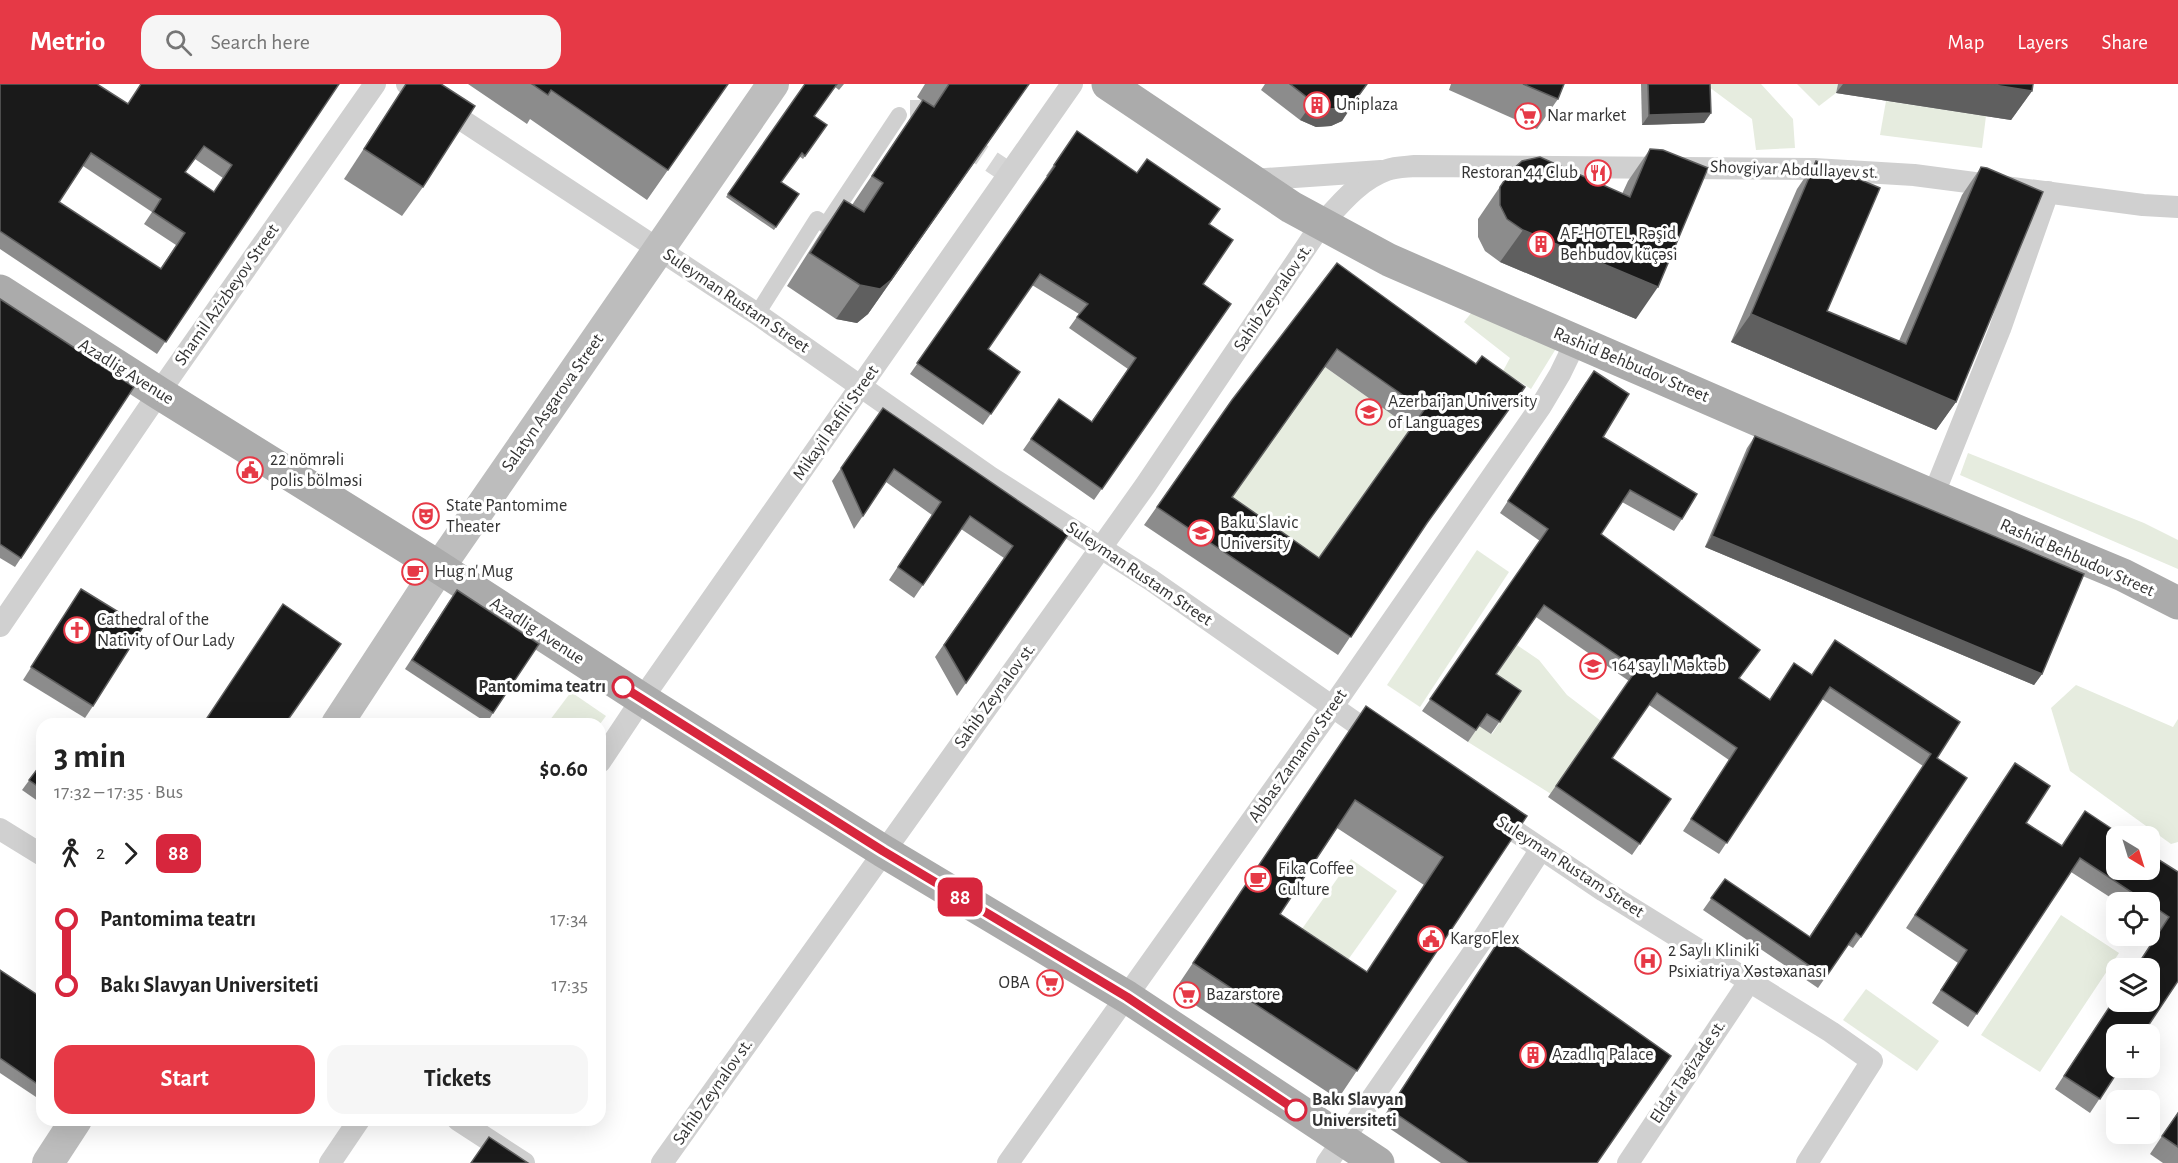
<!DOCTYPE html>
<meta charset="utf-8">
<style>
:root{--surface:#fff;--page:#f6f6f6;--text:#222;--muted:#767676;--accent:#e63946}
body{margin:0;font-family:"Alegreya Sans",sans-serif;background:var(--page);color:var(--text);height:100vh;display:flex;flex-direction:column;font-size:22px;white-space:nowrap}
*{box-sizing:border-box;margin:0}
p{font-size:20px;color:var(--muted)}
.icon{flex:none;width:33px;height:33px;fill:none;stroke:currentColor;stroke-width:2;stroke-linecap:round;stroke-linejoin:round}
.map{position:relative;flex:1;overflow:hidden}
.side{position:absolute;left:36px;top:634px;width:570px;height:408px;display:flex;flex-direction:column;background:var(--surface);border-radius:18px;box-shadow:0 6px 24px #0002}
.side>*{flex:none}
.badge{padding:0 12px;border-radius:9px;font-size:21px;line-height:39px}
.needle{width:39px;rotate:142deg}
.fabs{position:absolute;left:2106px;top:742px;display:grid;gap:12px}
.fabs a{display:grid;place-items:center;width:54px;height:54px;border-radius:12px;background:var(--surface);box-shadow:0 6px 24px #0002;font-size:30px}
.map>.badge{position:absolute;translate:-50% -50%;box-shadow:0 0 0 3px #fff}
.legs{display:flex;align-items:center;gap:9px;height:66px;padding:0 18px;font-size:20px}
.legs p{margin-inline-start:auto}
.overview{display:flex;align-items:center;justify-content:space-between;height:102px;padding:0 18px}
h1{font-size:33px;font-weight:700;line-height:45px}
.action{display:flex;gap:12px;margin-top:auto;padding:12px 18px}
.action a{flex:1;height:69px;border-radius:18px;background:var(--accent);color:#fff;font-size:24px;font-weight:700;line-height:69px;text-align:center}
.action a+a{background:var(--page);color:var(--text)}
ul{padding:0 18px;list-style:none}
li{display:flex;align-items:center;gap:21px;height:66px;font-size:22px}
li i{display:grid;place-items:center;width:9px;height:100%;margin:0 8px;background:currentColor}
li i::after{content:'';width:15px;height:15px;margin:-8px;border:4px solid;border-radius:50%;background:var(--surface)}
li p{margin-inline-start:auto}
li:first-child i{background:linear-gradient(#0000 50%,currentColor 0)}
li:last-child i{background:linear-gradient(currentColor 50%,#0000 0)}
header{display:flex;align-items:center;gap:36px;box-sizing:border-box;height:84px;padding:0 30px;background:var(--accent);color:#fff}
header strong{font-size:28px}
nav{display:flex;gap:33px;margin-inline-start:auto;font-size:21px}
.search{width:420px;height:54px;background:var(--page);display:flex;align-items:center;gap:15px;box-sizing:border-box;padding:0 21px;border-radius:18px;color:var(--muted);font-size:22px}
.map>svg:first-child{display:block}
.green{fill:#e6ecdf}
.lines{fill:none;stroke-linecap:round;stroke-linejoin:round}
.minor-tunnel{stroke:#d6d6d6;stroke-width:22;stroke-dasharray:22 11;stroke-linecap:butt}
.pedestrian{stroke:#d0d0d0;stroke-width:16}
.minor{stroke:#d0d0d0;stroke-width:22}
.secondary{stroke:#bdbdbd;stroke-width:32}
.primary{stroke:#ababab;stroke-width:33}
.wall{fill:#8c8c8c;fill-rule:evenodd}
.shaded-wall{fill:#5f5f5f}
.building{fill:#1a1a1a;stroke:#5f5f5f;stroke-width:1.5;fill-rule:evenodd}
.line-1-casing{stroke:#fff;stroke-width:14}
.line-1{stroke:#d7263d;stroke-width:9}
.stop-1-dot{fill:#fff;stroke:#d7263d;stroke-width:3}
.labels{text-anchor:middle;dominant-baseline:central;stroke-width:6;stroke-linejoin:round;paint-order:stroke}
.poi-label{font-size:18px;fill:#333;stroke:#fff;text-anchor:start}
.street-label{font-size:18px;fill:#333;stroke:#fff}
.stop-label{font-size:18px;font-weight:bold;fill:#333;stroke:#fff;text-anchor:end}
</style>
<header>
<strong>Metrio</strong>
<div class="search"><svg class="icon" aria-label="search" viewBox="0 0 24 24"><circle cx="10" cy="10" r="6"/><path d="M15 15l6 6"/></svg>Search here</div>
<nav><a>Map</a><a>Layers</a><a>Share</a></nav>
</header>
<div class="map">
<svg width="2178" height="1079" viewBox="0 0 2178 1079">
<rect width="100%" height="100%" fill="#fff"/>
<!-- green -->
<g class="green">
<path d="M1705,0h56l32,35 2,29 -39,2 -4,-31z"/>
<path d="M1797,0h41l-2,9 -17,13z"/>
<path d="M1886,17l100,15 -4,32 -102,-13z"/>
<path d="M1472,228l85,35 -26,42 -28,-18 7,-13 -46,-36z"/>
<path d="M1325,283l86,61 -105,148 -87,-61z"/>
<path d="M1968,369l176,70 34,17v29l-218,-94z"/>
<path d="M1477,466l32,22 -89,135 -33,-22z"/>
<path d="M1517,561l22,15 28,35 34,26 -50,73 -83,-52 11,-16 13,8 21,-31 -25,-17z"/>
<path d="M2076,601l97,42 5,-8v123l-7,2 -101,-73 -19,-63z"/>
<path d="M571,608l35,24 -6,8h-53z"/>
<path d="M1351,775l46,32 -57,80 -45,-32z"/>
<path d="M2061,831l58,38 -79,119 -59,-37z"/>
<path d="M1866,905l73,52 -22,30 -74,-51z"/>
</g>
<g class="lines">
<!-- minor-tunnel -->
<path class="minor-tunnel" d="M921,16v14l89,60"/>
<!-- pedestrian -->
<path class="pedestrian" d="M757,230l60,-95 9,6 73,-110"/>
<!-- minor -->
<g class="minor">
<path d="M407,0l350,230 233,163 161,103 229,160"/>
<path d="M1251,96l130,-9"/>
<path d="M1933,412l67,-167 48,-137"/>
<path d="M0,542l165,-242 210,-300"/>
<path d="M600,678l42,-63 430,-615"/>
<path d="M1491,731l113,76 227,141 41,29 -65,102"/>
<path d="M0,745l42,26"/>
<path d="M458,1036l66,43"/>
<path d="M330,1079l29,-43"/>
<path d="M662,1079l483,-677 176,-261c19,-21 38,-45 66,-55 8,-3 19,-3 28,-4l399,3 100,6 229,30 35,2"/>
<path d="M1008,1079l325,-457 208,-300 19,-32 16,-33"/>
<path d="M1327,1079l157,-226 57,-88"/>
<path d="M1628,1079l121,-181"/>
</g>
<!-- secondary -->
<g class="secondary">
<path d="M337,640l110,-168 326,-472"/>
<path d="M48,1079l28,-43"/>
</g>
<!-- primary -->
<g class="primary">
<path d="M1108,0l183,123 98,53 544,236 190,79 55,28"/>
<path d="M0,207l159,102 267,166 216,140 241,152 244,146 251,166"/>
</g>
</g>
<!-- wall -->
<g class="wall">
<path d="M0,0l128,20 211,-20 -182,270 -157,-105zM195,75l28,19 -9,14 -29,-20zM83,82l69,46 -8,12 32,21 -16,24 -101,-67z"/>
<path d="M406,0h35l-18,103 -21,29 -58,-37z"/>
<path d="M468,0h260l-81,116 -117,-81 -3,5z"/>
<path d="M805,0h39l-5,6 -4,-3 -21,29 13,9 -24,34 -4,-3 -18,26 18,12 -25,36 -48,-33z"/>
<path d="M925,0h104l-161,230 -11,9 -21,-4 -49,-33 33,-52 24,-34 8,5 70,-104 -5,-4z"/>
<path d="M1265,0h102l-25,37 -11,5 -15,1 -16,-7 -39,-30z"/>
<path d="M1451,0h113l-6,15 -21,30 -88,-39z"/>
<path d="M1641,0h69l1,29 -7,10 -62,2z"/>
<path d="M1838,0h195l-1,7 -21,29 -175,-27z"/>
<path d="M1077,47l132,93 -6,60 28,20 -137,196 -71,-50 36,-51 32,23 37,-53 -59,-41 10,-14 -47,-29 -44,64 32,23 -37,53 -73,-51 138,-197 -2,-1z"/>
<path d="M1650,65l-14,170 -136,-57 -15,-11 -7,-14v-18l32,-47 112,22 6,-13z"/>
<path d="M1816,77l11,150 72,30 63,-146 19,-28 -25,235 -20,28 -205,-88 66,-153z"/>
<path d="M1337,179l139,101 -54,166 -84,125 -194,-130 88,-125zM1325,283l86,61 -92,130 -87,-61z"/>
<path d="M0,215l21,259 -6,9 -15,-9z"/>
<path d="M1586,298l17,55 79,82 -8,12 -52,-29 -21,32 138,145 31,20 24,-36 143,95 -76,179 -8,11 -5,-3 -30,43 -115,-78 22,-31 84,58 114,-171 -101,-67 -103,155 -36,-23 46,-71 -80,-55 -37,53 59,41 -39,56 -84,-58 81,-116 -93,-64 -40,57 25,17 -30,43 -12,-8 -11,16 -46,-31 118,-170 -40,-28z"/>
<path d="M883,324l185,127 -111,161 -22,-39 69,-99 -43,-29 -47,69 -25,-18 43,-65 -46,-33 -32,47 -22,-48z"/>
<path d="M1755,352l287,238 -8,11 -329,-138 42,-99z"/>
<path d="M81,505l12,117 -8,12 -62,-38z"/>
<path d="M450,516l43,113 -6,10 -82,-54z"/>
<path d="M1366,622l161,110 -189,283 -164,-108zM1337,744l87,57 -57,87 -87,-58z"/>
<path d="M42,679v41l-20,-14z"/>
<path d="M2006,692l20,47 36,23 116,26v109l-88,132 -35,-24 105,-159 -10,-7v-20h-31l-48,-31 -103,155 -36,-24 26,-40 -52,-35z"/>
<path d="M1502,852l95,227h-156l-61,-41z"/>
<path d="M0,886l42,28v103l-42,-28z"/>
<path d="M2178,1028v51h-15l-13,-9z"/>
</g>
<!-- shaded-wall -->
<g class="shaded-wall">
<path d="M1029,0l-161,230 -11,9 -21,-4 24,-34z"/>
<path d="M1843,0h145l44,7 -21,29 -175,-27z"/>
<path d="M1313,18h41l-12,19 -11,5 -15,1 -16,-7z"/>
<path d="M1711,29l-7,10 -62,2 7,-10z"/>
<path d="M1523,146l135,57 -22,32 -136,-57z"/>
<path d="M1751,230l205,88 -20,28 -205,-88z"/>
<path d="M1712,452l330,138 -8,11 -329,-138z"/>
</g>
<!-- building -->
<g class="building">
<path d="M0,0h97l31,20 13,-20h198l-173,258 -166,-111zM204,62l28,19 -18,27 -29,-20zM91,69l70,46 -8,13 32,21 -24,36 -102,-67z"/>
<path d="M406,0h35l34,22 -52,81 -59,-38z"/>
<path d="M532,0h196l-60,86 -117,-80 -3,5z"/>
<path d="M805,0h32l-23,32 13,9 -22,31 -3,-3 -21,29 18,12 -23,33 -48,-33z"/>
<path d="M949,0h80l-138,196 -11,9 -20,-4 -50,-32 34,-53 20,12 19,-29 -11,-7 51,-76 11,7z"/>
<path d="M1290,0h77l-13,18 -10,6 -15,1 -16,-7z"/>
<path d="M1523,0h41l-6,15z"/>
<path d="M1648,0h62l1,29 -62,2z"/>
<path d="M1988,0h45l-1,7z"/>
<path d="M1077,47l60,42 10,-14 73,50 -11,15 24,16 -30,44 28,20 -129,185 -71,-50 28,-40 33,23 44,-64 -59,-41 11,-13 -48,-30 -52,75 32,23 -29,42 -74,-51 138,-197 -1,-1z"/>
<path d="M1650,65l13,1 45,18 -50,119 -135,-57 -16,-11 -7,-14v-18l10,-15 12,-11 18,-4 90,40z"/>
<path d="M1816,77l64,27 -53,123 79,33 75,-177 6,1 56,24 -87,210 -205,-88z"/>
<path d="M1337,179l139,101 6,-8 43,31 -98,136 -76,114 -194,-130 75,-107zM1337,265l87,61 -105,148 -87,-61z"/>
<path d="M0,215l134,88 -113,171 -21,-14z"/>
<path d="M1594,287l35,23 -26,43 94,57 -15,25 -52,-29 -29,44 159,116 -21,28 31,22 24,-37 18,12 23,-35 125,82 -23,36 30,20 -106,159 -5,-4 -30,44 -115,-79 14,-19 85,58 121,-183 -101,-67 -103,156 -36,-24 46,-71 -80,-55 -45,65 59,41 -31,45 -84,-58 81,-117 -93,-64 -48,69 25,17 -21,31 -13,-8 -11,16 -46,-31 118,-170 -40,-28z"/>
<path d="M883,324l185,127 -102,148 -22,-38 69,-99 -43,-30 -47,69 -25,-18 43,-65 -47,-33 -31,47 -22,-48z"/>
<path d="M1755,352l329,138 -42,100 -330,-138z"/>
<path d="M81,505l62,38 -50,79 -62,-39z"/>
<path d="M457,506l82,54 -46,69 -81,-53z"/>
<path d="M283,520l58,40 -56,80h-82z"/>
<path d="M1366,622l161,110 -170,255 -164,-108zM1355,716l88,57 -76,115 -87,-58z"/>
<path d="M549,637l12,1 3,2h-21z"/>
<path d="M42,679v26l-13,-9z"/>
<path d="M2015,679l35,23 -24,37 36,23 23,-35 39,26h-8v33h34v-16l28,18v109l-36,54h-26v33h4l-20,31 -36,-23 52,-79v5h34v-33h-15l34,-52 -19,-13v-1h-2l-68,-45 -103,156 -36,-24 26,-40 -52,-35z"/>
<path d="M1502,852l169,120 -74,107h-128l-80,-54z"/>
<path d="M0,886l42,28v89l-42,-29z"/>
<path d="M2178,1029v34l-16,-11z"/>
<path d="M489,1053l39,26h-57z"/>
</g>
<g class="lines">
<!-- line-1 casing -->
<g class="line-1-casing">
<path id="line-1" d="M623,603l260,164 244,146 169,113"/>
</g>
<!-- line-1 -->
<use href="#line-1" class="line-1"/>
</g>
<!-- icons -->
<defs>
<g id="building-ring" transform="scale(1.35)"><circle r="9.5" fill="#fff" stroke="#e63946" stroke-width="1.5"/><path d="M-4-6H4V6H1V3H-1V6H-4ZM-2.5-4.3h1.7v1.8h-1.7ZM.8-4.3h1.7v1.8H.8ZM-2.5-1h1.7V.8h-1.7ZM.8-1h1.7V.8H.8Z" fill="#e63946"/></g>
<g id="supermarket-ring" transform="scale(1.35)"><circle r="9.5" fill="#fff" stroke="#e63946" stroke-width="1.5"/><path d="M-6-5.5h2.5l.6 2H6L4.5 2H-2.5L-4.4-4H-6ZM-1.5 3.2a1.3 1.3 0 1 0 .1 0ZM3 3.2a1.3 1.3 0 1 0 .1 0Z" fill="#e63946"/></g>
<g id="restaurant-ring" transform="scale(1.35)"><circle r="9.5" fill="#fff" stroke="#e63946" stroke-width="1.5"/><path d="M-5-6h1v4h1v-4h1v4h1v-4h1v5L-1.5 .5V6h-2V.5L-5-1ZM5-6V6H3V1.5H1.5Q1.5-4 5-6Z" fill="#e63946"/></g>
<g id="university-ring" transform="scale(1.35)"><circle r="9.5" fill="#fff" stroke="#e63946" stroke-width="1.5"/><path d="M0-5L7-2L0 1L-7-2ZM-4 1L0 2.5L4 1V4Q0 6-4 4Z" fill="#e63946"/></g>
<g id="civic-ring" transform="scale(1.35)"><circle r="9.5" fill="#fff" stroke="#e63946" stroke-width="1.5"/><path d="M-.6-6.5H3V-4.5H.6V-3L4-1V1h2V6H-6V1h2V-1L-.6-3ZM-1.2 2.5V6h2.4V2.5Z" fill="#e63946"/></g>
<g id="theatre-ring" transform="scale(1.35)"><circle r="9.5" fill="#fff" stroke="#e63946" stroke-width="1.5"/><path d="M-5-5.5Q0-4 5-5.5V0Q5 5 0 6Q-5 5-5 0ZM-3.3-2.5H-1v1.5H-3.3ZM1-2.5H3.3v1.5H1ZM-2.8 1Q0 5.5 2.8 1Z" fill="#e63946"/></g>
<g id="cafe-ring" transform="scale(1.35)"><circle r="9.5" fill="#fff" stroke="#e63946" stroke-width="1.5"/><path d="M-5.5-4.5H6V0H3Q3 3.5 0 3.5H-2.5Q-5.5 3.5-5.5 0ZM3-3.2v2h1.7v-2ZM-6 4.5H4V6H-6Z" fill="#e63946"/></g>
<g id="church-ring" transform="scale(1.35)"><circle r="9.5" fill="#fff" stroke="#e63946" stroke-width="1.5"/><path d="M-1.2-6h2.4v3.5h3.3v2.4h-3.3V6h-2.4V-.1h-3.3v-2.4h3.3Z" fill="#e63946"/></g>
<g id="school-ring" transform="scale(1.35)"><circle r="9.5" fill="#fff" stroke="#e63946" stroke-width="1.5"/><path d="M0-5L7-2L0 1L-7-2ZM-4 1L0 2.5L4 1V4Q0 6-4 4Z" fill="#e63946"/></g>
<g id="hospital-ring" transform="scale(1.35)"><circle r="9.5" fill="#fff" stroke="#e63946" stroke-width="1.5"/><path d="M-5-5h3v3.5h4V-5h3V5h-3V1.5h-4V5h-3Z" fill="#e63946"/></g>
</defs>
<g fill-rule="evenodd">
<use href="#building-ring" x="1317" y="21"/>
<use href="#supermarket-ring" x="1528" y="32"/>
<use href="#restaurant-ring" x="1598" y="89"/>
<use href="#building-ring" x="1541" y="160"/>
<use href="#university-ring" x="1369" y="328"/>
<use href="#civic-ring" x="250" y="386"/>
<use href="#theatre-ring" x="426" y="432"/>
<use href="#university-ring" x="1201" y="449"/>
<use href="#cafe-ring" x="415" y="488"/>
<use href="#church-ring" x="77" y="546"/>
<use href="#school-ring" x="1593" y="582"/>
<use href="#cafe-ring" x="1258" y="795"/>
<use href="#civic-ring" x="1431" y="855"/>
<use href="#hospital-ring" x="1648" y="877"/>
<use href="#supermarket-ring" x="1050" y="899"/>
<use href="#supermarket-ring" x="1187" y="911"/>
<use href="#building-ring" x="1533" y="971"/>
</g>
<!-- markers -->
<g class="stop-1-dot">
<circle cx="623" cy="603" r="10"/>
<circle cx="1296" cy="1026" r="10"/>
</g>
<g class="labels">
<!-- poi labels -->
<g class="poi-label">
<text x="1336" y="21">Uniplaza</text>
<text x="1547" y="32">Nar market</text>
<text x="1578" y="89" text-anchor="end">Restoran 44 Club</text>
<text x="1560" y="150">AF-HOTEL, Rəşid<tspan x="1560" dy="21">Behbudov küçəsi</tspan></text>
<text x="1388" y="318">Azerbaijan University<tspan x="1388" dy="21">of Languages</tspan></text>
<text x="270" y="376">22 nömrəli<tspan x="270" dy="21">polis bölməsi</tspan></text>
<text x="446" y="422">State Pantomime<tspan x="446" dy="21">Theater</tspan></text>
<text x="1220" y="439">Baku Slavic<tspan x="1220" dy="21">University</tspan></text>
<text x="434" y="488">Hug n' Mug</text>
<text x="97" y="536">Cathedral of the<tspan x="97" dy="21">Nativity of Our Lady</tspan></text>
<text x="1612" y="582">164 saylı Məktəb</text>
<text x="1278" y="785">Fika Coffee<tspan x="1278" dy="21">Culture</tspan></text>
<text x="1450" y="855">KargoFlex</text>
<text x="1668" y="867">2 Saylı Kliniki<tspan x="1668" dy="21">Psixiatriya Xəstəxanası</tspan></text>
<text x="1030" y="899" text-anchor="end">OBA</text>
<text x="1206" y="911">Bazarstore</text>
<text x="1552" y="971">Azadlıq Palace</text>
</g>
<!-- street labels -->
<g class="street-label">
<text transform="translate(1794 86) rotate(2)">Shovgiyar Abdullayev st.</text>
<text transform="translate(227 211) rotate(-55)">Shamil Azizbeyov Street</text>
<text transform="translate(1273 214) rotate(-56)">Sahib Zeynalov st.</text>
<text transform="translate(736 217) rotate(34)">Suleyman Rustam Street</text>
<text transform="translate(1631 281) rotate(23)">Rashid Behbudov Street</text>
<text transform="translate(126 288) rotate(32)">Azadlig Avenue</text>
<text transform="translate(553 319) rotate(-55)">Salatyn Asgarova Street</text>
<text transform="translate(836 339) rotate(-55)">Mikayil Rafili Street</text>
<text transform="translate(2077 474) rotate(24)">Rashid Behbudov Street</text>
<text transform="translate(1139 490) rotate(34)">Suleyman Rustam Street</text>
<text transform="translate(537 547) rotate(33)">Azadlig Avenue</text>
<text transform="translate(995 612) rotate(-54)">Sahib Zeynalov st.</text>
<text transform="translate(1298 672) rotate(-55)">Abbas Zamanov Street</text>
<text transform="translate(1570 783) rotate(33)">Suleyman Rustam Street</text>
<text transform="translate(1688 988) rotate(-56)">Eldar Tagizade st.</text>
<text transform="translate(713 1008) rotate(-55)">Sahib Zeynalov st.</text>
</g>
<!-- stop labels -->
<g class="stop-label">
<text x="606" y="603">Pantomima teatrı</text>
<text x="1312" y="1016" text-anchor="start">Bakı Slavyan<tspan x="1312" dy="21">Universiteti</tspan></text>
</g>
</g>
</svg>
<div class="fabs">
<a><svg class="needle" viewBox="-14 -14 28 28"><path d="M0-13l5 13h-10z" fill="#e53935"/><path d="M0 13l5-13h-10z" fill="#767676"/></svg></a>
<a><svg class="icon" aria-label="locate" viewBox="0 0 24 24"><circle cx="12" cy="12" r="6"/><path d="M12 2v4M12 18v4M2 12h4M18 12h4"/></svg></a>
<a><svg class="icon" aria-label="layers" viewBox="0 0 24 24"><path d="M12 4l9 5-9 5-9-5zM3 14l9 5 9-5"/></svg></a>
<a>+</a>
<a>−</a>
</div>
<b class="badge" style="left:960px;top:813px;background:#d7263d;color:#fff">88</b>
<section class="side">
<div class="overview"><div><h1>3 min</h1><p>17:32 – 17:35 · Bus</p></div><b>$0.60</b></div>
<div class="legs"><svg class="icon" aria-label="walk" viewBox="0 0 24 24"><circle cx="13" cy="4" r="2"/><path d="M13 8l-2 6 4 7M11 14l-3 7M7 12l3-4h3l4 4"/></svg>2<svg class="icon" aria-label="forward" viewBox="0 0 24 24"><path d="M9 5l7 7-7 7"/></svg><b class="badge" style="background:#d7263d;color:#fff">88</b></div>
<ul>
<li><i style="color:#d7263d"></i><b>Pantomima teatrı</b><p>17:34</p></li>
<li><i style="color:#d7263d"></i><b>Bakı Slavyan Universiteti</b><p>17:35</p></li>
</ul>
<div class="action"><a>Start</a><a>Tickets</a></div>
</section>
</div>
